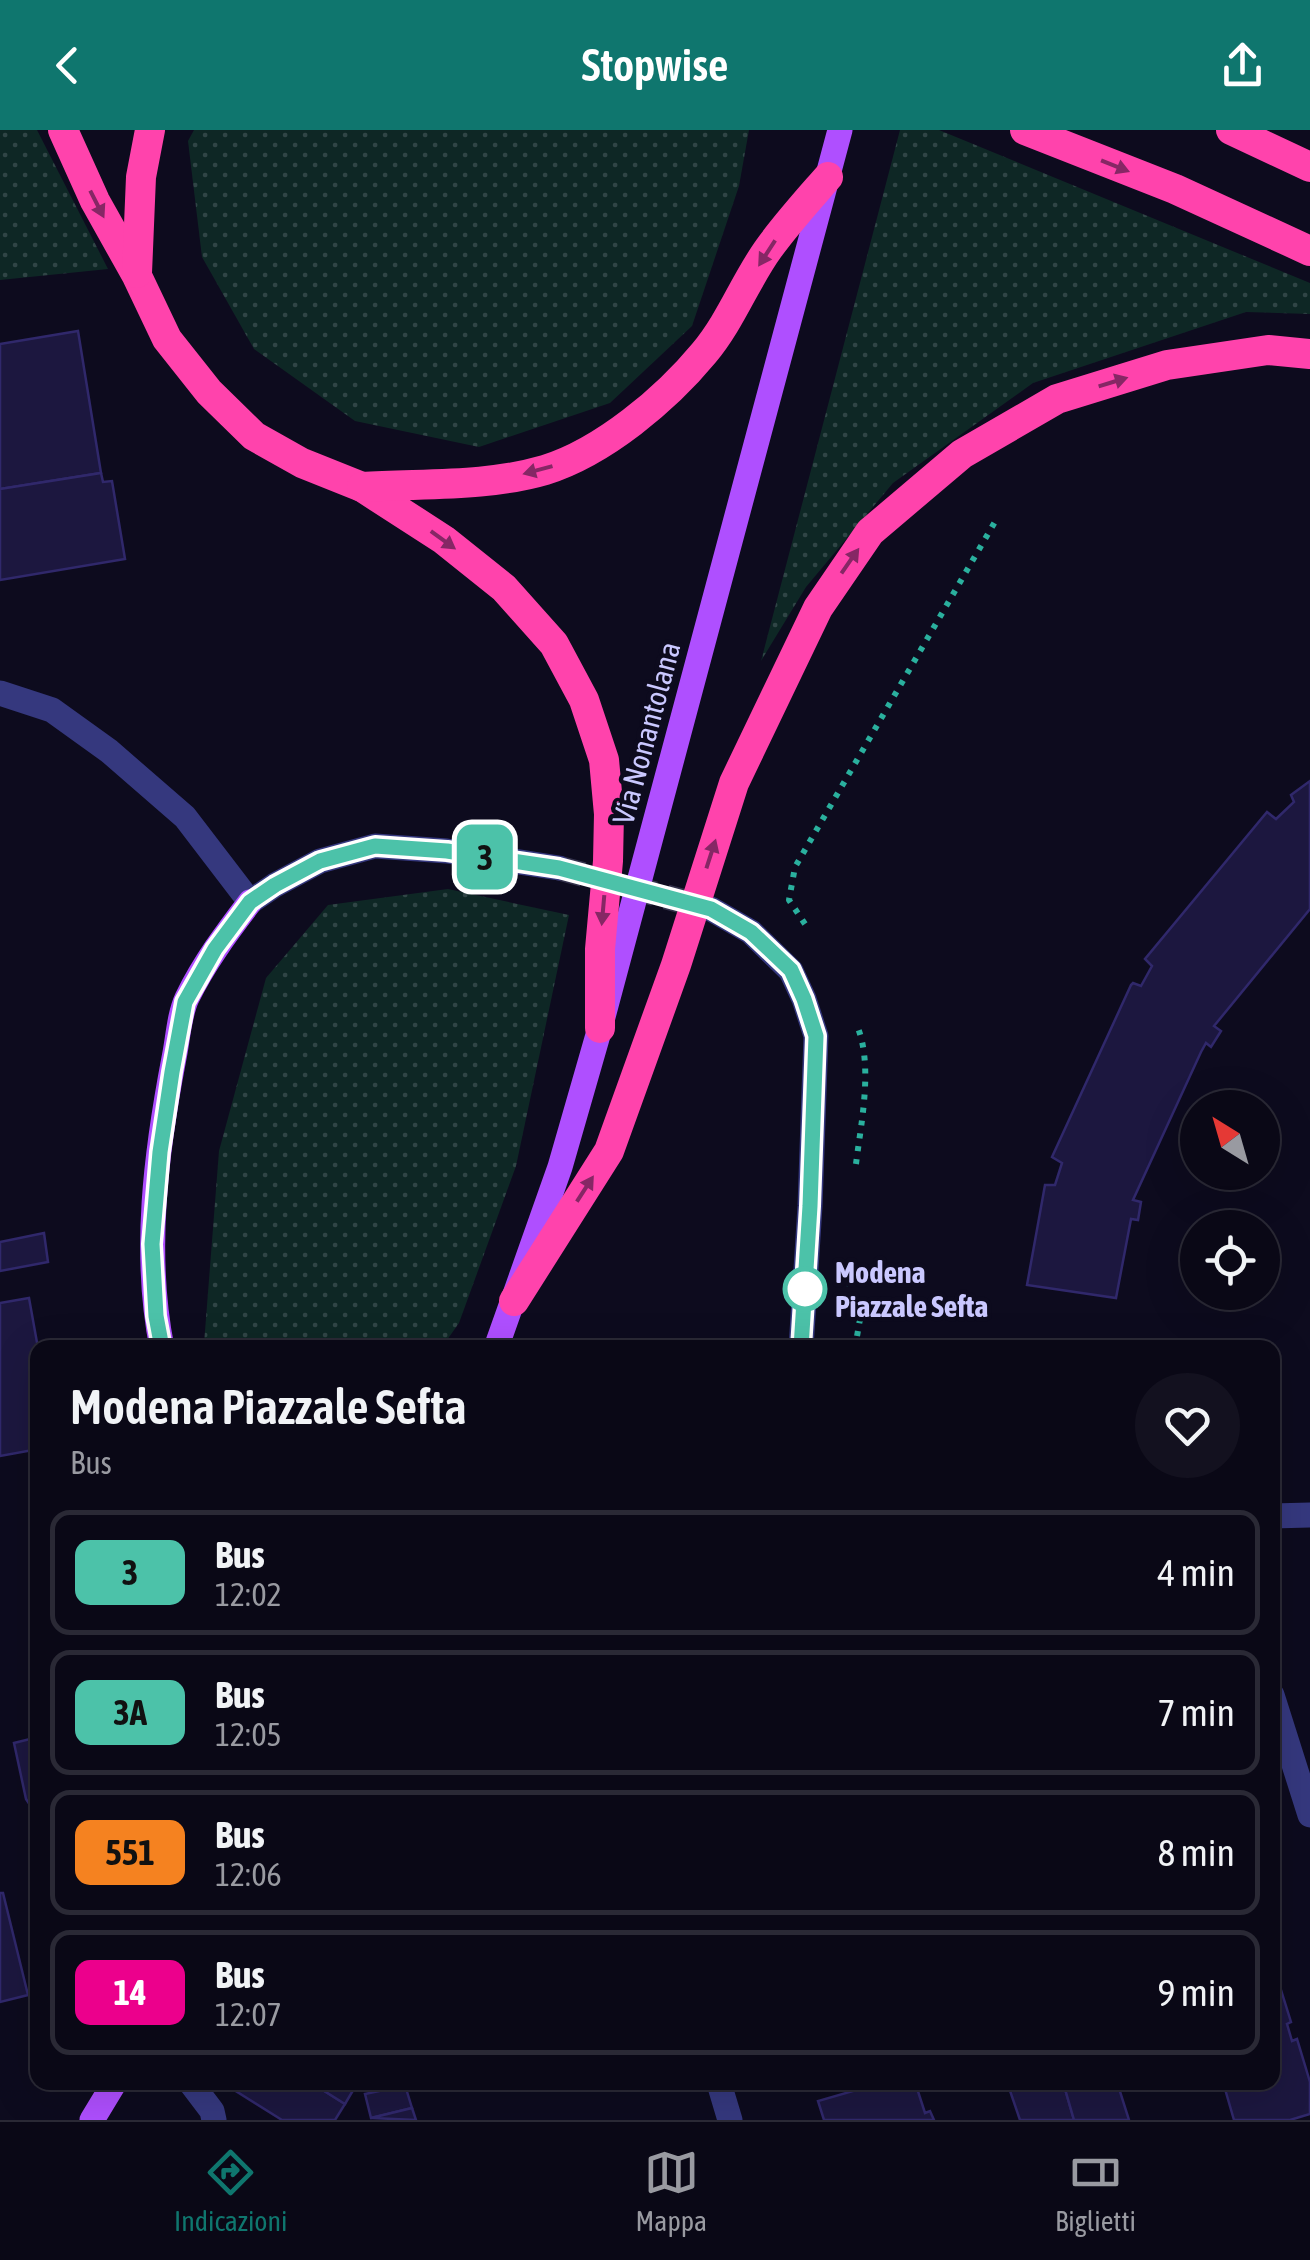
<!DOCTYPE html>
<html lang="it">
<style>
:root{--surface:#0a0816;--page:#13111f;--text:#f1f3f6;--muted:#999aa1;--line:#2a2935;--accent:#0f766e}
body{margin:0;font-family:"Asap Condensed",sans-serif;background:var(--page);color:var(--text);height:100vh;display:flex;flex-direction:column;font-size:38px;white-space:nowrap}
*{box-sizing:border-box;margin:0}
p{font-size:32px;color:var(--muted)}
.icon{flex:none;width:55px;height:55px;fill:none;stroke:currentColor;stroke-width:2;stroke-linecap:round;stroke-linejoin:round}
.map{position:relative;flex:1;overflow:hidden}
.details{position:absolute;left:30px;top:1210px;width:1250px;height:750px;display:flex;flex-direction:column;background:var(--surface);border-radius:20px;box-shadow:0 10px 40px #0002,0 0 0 2px var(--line)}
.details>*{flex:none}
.badge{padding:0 20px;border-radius:15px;font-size:35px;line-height:65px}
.needle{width:65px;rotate:323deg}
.tools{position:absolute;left:1180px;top:960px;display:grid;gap:20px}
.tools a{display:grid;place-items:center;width:100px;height:100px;border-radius:50%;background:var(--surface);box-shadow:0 10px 40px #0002,0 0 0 2px var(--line);font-size:50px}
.map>.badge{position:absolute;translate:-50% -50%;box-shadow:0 0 0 5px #fff}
.round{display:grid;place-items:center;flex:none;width:105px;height:105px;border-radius:52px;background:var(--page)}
.headline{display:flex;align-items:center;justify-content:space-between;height:170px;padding:0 40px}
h1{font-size:48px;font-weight:600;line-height:75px}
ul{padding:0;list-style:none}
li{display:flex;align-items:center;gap:30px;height:125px;margin:0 20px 15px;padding:0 20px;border:5px solid var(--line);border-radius:20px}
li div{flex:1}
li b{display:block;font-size:38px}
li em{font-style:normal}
li .badge{min-width:110px;font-weight:700;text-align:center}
header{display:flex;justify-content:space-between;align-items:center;height:130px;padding:0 40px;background:var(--accent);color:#fff;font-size:45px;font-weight:600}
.dock{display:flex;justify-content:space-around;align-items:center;height:140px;border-top:2px solid var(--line);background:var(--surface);font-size:28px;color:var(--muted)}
.dock a{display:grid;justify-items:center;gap:5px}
.dock .current{color:var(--accent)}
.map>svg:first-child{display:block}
.grass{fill:url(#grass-dots)}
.building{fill:#1c173f;stroke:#30286b;stroke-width:2.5}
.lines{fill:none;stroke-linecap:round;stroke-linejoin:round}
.minor-tunnel{stroke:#33314b;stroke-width:25;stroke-dasharray:25 12;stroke-linecap:butt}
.path{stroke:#2ab09e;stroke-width:6;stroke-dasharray:5 8;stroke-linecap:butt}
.minor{stroke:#35387e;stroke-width:25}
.major{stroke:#af4fff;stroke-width:25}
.highway{stroke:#ff43ac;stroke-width:30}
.oneway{fill:#862765}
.line-casing{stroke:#fff;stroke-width:22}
.line{stroke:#4cc2a9;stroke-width:15}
.stop-dot{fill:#fff;stroke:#4cc2a9;stroke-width:5}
.labels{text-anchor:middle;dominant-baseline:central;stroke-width:9;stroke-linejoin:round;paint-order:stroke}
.street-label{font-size:30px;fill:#cac8ff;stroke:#0d0b1e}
.stop-label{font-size:30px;font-weight:bold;fill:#cac8ff;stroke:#0d0b1e;text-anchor:start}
</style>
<header><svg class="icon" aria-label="back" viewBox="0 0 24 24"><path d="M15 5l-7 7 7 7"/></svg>Stopwise<svg class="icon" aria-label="share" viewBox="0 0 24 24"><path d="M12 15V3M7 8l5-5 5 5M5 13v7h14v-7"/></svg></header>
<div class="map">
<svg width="1310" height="1990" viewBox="0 0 1310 1990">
<defs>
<pattern id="grass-dots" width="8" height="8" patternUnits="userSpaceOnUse" patternTransform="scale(2.5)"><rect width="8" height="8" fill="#0e2725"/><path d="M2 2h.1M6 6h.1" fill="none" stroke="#304546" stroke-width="1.8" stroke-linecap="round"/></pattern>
</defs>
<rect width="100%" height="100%" fill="#0d0b1e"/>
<!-- grass -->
<g class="grass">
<path d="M0,0h37l71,139 -108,11z"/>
<path d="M194,0h555l-10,56 -47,140 -82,77 -131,44 -124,-26 -101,-72 -52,-92 -14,-116z"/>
<path d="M900,0h39l371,153v31l-64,-2 -213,71 -140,100 -87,104 -45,74z"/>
<path d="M448,759l121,26 -53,251 -57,157 -17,24h-236l-2,-3 15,-193 47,-173 62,-73z"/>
</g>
<!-- building -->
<g class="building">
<path d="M78,201l23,142 -101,16v-145z"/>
<path d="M101,343l2,9 9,-1 13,78 -125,21v-91z"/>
<path d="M1310,651v128l-96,117 7,5 -10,16 -5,-4 -5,9 -68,148 8,2 -3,18 -7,-1 -15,79 -89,-13 18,-100h10l7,-22 -10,-6 79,-172 2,-2 8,3 11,-20 -7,-7 122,-147 9,7 18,-17 -3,-7z"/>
<path d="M44,1103l4,29 -48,9v-29z"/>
<path d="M29,1168l9,50v92l-6,1 1,9 -33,6v-153z"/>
<path d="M38,1607v80l-12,-18 -12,-56z"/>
<path d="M0,1763h3l25,102 -28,7z"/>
<path d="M1272,1831l19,61 -4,2 5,17 5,-2 13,43v32l-20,6h-56l-11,-38h49z"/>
<path d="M234,1952h76l35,22 -10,16h-53l-51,-32z"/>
<path d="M310,1952h48l-13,22z"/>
<path d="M383,1952h21l8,26 -41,10 -6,-24 19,-4z"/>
<path d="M884,1952h31l10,31 5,-2 4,9h-110l-6,-19z"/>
<path d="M1007,1952h56l11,38h-54z"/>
<path d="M1063,1952h54l12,38h-55z"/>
<path d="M412,1978l4,12 -45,-2z"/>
</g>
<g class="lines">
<!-- minor-tunnel -->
<path class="minor-tunnel" d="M559,738l152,41"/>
<!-- path -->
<g class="path">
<path d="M805,794l-16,-24 6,-33 201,-347"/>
<path d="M856,1034c5,-41 17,-96 2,-136"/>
<path d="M849,1151l3,17 8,21 -5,29"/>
</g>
<!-- minor -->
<g class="minor">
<path d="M0,563l52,17 57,41 76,66 65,85 25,-17 45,-24 55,-15 72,5 112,17"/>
<path d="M711,779l40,23 40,39 13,28 12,37 -6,170 -9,142"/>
<path d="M1272,1386l38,-1"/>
<path d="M1272,1565l38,120"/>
<path d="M190,1952l22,29 2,9"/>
<path d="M721,1960l9,30"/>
</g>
<!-- major -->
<g class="major">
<path d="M162,1218c-19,-95 -6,-196 12,-290 4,-19 5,-43 13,-60 17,-35 40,-66 63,-96"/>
<path d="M496,1218l64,-181 40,-139 240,-898"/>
<path d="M92,1990l23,-38"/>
</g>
<!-- highway -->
<g class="highway">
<path d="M63,0l32,71 42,75 30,63 42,53 45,44 48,27 60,24 82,53 60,48 50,56 30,56 20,60 5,54 -1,47 -8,88v79"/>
<path d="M1025,0l150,59 135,62"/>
<path d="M1231,0l79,37"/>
<path d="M137,143l4,-96 9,-47"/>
<path d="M362,357c60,-4 125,0 183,-17 58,-18 121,-71 159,-117 27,-32 41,-72 65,-105 18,-25 39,-48 59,-71"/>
<path d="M514,1171l95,-150 67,-186 58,-182 84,-175 52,-76 92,-78 95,-55 110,-34 101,-15 42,4"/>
</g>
</g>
<!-- one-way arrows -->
<defs><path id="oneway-solid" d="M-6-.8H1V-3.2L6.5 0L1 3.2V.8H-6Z" transform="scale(2.5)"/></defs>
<g class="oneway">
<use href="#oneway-solid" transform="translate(1115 36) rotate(22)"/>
<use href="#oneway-solid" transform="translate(97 74) rotate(63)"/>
<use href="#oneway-solid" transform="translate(767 123) rotate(123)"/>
<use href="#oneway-solid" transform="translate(1113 252) rotate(-17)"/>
<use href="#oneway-solid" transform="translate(538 340) rotate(165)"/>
<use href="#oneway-solid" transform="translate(443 410) rotate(36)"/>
<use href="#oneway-solid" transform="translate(850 431) rotate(-55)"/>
<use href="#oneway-solid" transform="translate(711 724) rotate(-72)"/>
<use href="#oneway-solid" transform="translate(603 780) rotate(95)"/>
<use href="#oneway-solid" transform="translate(585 1059) rotate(-57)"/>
</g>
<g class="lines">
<!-- line casing -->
<g class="line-casing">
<path id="line" d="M162,1218l-6,-32 -4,-72 8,-92 12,-80 13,-70 30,-53 35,-47 25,-17 45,-24 55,-15 72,5 112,17 152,41 40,23 40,38 13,29 12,37 -6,170 -9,142"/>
</g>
<!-- line -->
<use href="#line" class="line"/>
</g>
<!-- markers -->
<circle class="stop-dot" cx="805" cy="1159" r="20"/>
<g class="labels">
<!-- street labels -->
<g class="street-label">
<text transform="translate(646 603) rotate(-75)">Via Nonantolana</text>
</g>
<!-- stop labels -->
<g class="stop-label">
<text x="835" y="1142">Modena<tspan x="835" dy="34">Piazzale Sefta</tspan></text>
</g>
</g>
</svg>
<div class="tools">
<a><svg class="needle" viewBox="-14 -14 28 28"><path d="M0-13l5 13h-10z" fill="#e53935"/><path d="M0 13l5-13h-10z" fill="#999aa1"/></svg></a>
<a><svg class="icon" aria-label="locate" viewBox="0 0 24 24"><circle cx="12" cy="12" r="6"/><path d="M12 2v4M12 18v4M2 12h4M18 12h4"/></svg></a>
</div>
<b class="badge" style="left:485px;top:727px;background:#4cc2a9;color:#111">3</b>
<section class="details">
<div class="headline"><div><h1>Modena Piazzale Sefta</h1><p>Bus</p></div><a class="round"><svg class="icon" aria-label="heart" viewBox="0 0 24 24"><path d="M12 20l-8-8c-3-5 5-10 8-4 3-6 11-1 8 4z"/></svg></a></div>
<ul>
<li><span class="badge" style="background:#4cc2a9;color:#111">3</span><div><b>Bus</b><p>12:02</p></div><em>4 min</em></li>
<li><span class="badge" style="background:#4cc2a9;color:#111">3A</span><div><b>Bus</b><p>12:05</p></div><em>7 min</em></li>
<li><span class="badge" style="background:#f58220;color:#111">551</span><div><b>Bus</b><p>12:06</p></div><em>8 min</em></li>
<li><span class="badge" style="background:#ec008c;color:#fff">14</span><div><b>Bus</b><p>12:07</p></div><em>9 min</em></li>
</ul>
</section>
</div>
<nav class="dock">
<a class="current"><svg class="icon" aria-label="directions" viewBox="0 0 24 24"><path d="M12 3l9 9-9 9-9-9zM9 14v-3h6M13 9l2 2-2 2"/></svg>Indicazioni</a>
<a><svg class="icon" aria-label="map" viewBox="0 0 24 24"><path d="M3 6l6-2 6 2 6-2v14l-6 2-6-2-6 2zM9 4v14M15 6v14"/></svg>Mappa</a>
<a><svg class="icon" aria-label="tickets" viewBox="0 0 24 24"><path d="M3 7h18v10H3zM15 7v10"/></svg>Biglietti</a>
</nav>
